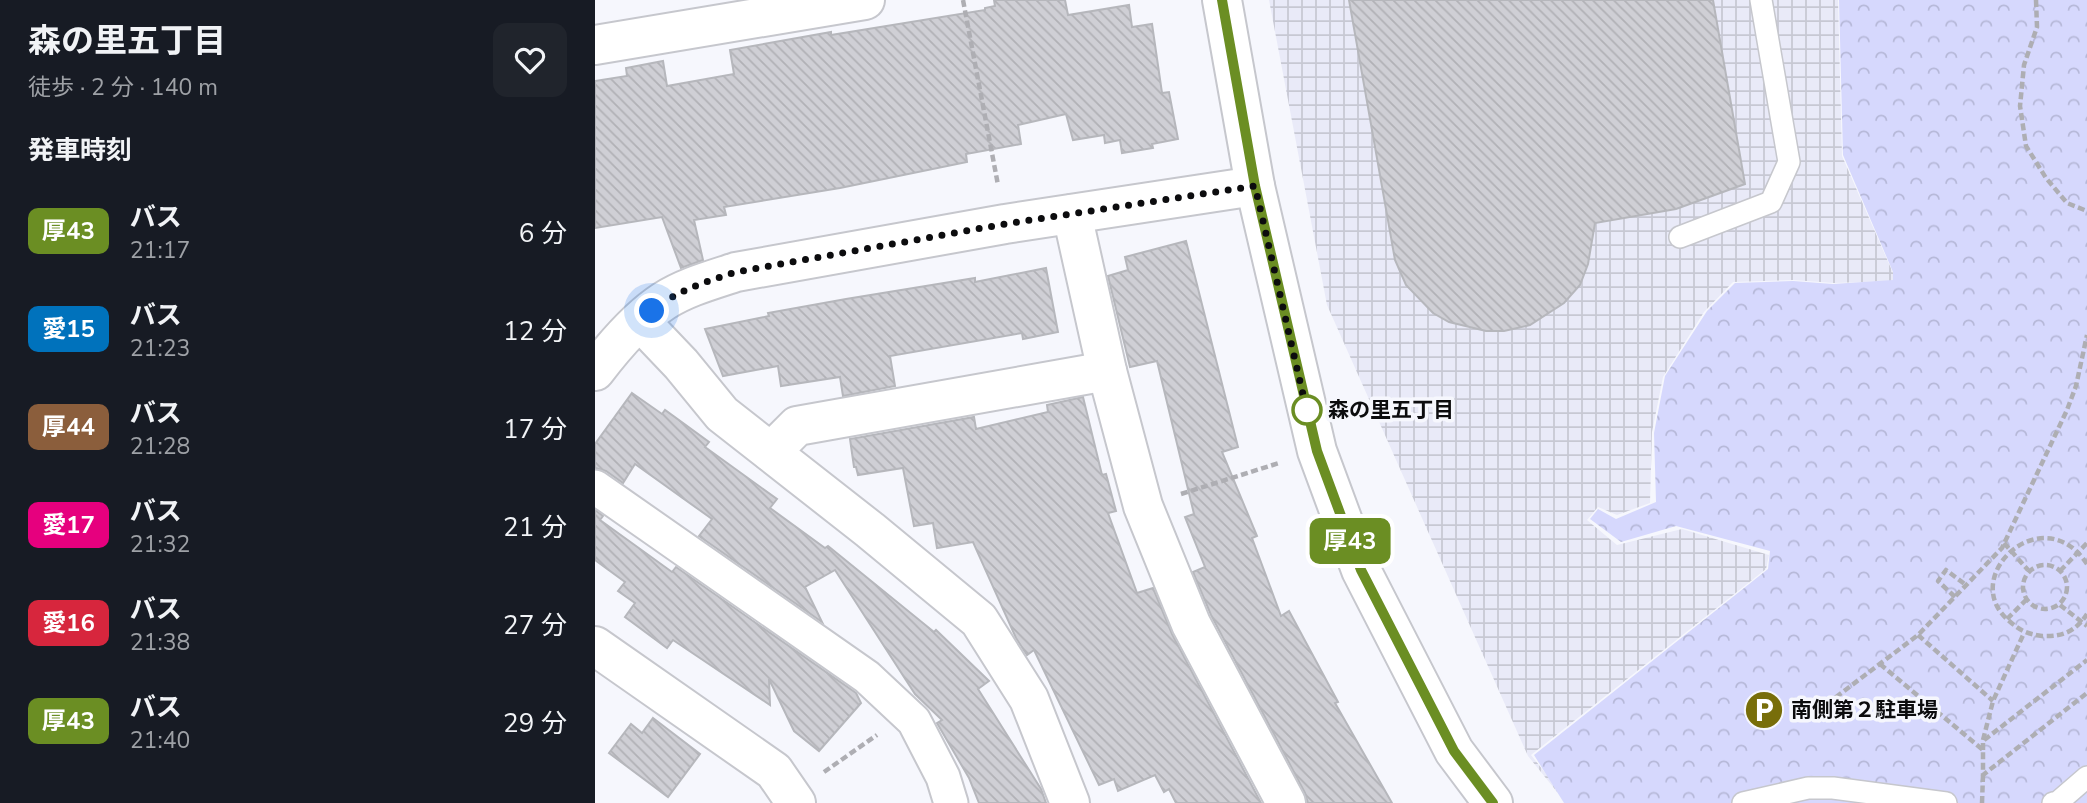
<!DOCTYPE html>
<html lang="ja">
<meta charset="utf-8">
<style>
:root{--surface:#171b24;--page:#20242c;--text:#f1f3f6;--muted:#9ea1a6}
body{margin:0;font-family:"Nunito Sans","Noto Sans JP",sans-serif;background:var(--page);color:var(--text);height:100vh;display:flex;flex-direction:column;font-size:26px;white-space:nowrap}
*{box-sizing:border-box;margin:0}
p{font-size:23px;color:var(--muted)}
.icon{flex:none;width:38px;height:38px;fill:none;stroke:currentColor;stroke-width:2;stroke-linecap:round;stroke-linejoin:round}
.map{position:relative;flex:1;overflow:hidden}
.panel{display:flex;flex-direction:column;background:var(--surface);width:595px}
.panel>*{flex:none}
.badge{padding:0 14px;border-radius:10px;font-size:24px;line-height:46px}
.you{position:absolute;width:35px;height:35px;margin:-18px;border:5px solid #fff;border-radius:50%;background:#1a73e8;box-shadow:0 0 0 10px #1a73e833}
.map>.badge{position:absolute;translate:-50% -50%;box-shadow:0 0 0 4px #fff}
h2{padding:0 28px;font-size:26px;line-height:63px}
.round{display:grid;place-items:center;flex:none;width:74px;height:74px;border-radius:14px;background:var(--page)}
.overview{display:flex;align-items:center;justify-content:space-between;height:119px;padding:0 28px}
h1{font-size:33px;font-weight:700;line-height:52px}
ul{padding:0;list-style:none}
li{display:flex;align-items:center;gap:21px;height:98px;padding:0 28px}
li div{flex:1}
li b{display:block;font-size:26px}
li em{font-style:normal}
li .badge{min-width:77px;font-weight:700;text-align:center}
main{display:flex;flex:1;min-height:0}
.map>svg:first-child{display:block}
.industrial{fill:url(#industrial-grid)}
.forest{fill:url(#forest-crowns)}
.building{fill:url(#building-back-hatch);stroke:#b6b7bc;stroke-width:2}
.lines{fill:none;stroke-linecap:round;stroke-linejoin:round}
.service-casing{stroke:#c6c7cd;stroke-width:24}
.pedestrian-casing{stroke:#c6c7cd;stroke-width:37}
.minor-casing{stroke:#c6c7cd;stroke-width:42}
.tertiary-casing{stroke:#c6c7cd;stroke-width:42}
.path{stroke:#aeaeb3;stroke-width:4.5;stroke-dasharray:7 3.5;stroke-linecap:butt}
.service{stroke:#fff;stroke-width:21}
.pedestrian{stroke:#fff;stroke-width:33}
.minor{stroke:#fff;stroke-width:38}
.tertiary{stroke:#fff;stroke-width:38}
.line-casing{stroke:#fff;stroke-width:16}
.line{stroke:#6b8e23;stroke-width:10}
.walk{stroke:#0c0c0e;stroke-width:7;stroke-dasharray:0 12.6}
.stop-dot{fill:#fff;stroke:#6b8e23;stroke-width:3.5}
.labels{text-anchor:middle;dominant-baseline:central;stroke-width:7;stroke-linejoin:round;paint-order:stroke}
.stop-label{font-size:21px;font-weight:bold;fill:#0c0c0e;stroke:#f6f7fd;text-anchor:start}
.poi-label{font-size:21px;font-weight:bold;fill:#0c0c0e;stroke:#f6f7fd;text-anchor:start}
</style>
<main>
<section class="panel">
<div class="overview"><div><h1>森の里五丁目</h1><p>徒歩 · 2 分 · 140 m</p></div><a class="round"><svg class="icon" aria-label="heart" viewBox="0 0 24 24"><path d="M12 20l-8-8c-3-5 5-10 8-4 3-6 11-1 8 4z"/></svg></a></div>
<h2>発車時刻</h2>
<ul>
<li><span class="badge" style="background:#6b8e23;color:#fff">厚43</span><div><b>バス</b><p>21:17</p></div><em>6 分</em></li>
<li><span class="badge" style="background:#0072bc;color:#fff">愛15</span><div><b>バス</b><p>21:23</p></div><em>12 分</em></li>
<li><span class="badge" style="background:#8b5e3c;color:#fff">厚44</span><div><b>バス</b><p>21:28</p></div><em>17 分</em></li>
<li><span class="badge" style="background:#e6007e;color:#fff">愛17</span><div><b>バス</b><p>21:32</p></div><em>21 分</em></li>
<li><span class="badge" style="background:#d7263d;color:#fff">愛16</span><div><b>バス</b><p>21:38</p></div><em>27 分</em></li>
<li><span class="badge" style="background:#6b8e23;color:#fff">厚43</span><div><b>バス</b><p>21:40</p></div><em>29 分</em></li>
</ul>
</section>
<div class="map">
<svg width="1492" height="803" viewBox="0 0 1492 803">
<defs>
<pattern id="industrial-grid" width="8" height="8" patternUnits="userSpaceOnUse" patternTransform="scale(1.75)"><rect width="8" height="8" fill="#e9eaf8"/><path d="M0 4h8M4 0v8" fill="none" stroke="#c7c8d3"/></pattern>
<pattern id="forest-crowns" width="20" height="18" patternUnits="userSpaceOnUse" patternTransform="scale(1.75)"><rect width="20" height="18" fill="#d6d8fd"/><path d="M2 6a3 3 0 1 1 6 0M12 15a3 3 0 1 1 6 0" fill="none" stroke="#b6b8d8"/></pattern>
<pattern id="building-back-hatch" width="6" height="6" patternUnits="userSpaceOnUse" patternTransform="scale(1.75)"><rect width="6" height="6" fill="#cfcfd5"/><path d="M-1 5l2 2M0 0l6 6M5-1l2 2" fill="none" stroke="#b1b1b6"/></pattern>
</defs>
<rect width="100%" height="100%" fill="#f6f7fd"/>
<!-- industrial -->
<path class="industrial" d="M674,0h569l4,156 51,117v8l-59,2 -41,-3 -60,2 -29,30 -41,65 -11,55 -2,71 -33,12 -19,-8 -11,13 30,25 65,-16 87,26 -3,14 -235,186 38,48h-3l-38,-47 -201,-451z"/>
<!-- forest -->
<path class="forest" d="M1244,0h248v803h-523l-30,-48 234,-186 2,-18 -94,-25 -55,16 -31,-23 8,-10 18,10 40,-17 -2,-69 11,-57 42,-65 28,-28 58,-2 40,3 60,-4v-8l-50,-117z"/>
<!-- building -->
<g class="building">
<path d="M399,0h71l3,15 61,-10 3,22 20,-3 10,69 7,-1 9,47 -26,5 1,4 -31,5 -2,-13 -15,3 -1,-8 -31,5 -7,-26 -48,11 3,19 -55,10 1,8 -127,26 -116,19 2,8 -32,5 9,40 -22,8 -19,-51 -67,11v-147l32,-5 -1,-8 37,-7 4,25 67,-12 -4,-24 101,-18v3l154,-25v-2l10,-2z"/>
<path d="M754,0h364l32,184 -69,25 -81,14 -7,41 -8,21 -16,18 -34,22 -26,6h-18l-37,-9 -16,-9 -27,-28 -11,-25z"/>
<path d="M591,241l52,206 -16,5 35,84 -5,2 29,78 8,-5 49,91 -3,1 57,100h-84l-3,-10 -94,-178 -18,-43 12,-5 -20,-50 9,-3 -37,-153 -27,6 -22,-91 20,-6 -3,-13z"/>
<path d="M451,268l12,64 -35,7 -1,-6 -132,23 5,30 -52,10 -3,-19 -59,9 -3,-20 -55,10 -18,-47 64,-13 -1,-3 78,-14 129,-21v4z"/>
<path d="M37,393l30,21 3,-4 44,32 -4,5 72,52 -7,9 55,40 3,-2 106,86 2,-2 53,51 -11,8 63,100 5,14h-67l-10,-25 -32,-55 5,-3 -27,-26 -80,-124 -30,17 17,35 -123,-86 13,-17 -77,-55 -12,19 -17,-12 -11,-3v-24z"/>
<path d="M488,397l19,78 4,-1 10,37 -8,2 29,80 16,-5 19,46 89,169h-85l-7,-14 -5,3 -9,-17 -37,16 -4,-12 -15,6 -65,-135 -7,5 -11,-17 -43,-96 -36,6 -4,-25 -19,3 -11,-58 -45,7 -2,-8h-2l-4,-28 124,-22 2,12 72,-17 -1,-7z"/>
<path d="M0,510l8,6 -3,4 72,52 4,-5 180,126 5,10 -42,48 -25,-20 -25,-52 1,26 -97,-65 -6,8 -42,-31 10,-14 -17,-12 7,-9 -30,-22z"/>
<path d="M58,718l47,36 -32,43 -59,-44 22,-29 11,9z"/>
</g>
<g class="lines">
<!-- service casing -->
<g class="service-casing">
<g id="service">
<path d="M1085,237l91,-35 18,-40 -28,-162"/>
<path d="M1148,803l65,-15h25l113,15"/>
<path d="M1458,803l5,-1 29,-25"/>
</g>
</g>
<!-- pedestrian casing -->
<g class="pedestrian-casing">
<path id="pedestrian" d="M0,487l272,190 47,44 29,56 8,26"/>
</g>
<!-- minor casing -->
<g class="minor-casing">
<g id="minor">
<path d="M0,45l270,-45"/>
<path d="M477,214l35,157 36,135 48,118 95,179"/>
<path d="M45,321l41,43 41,50 148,116 109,90 50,79 41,104"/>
<path d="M0,371c19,-25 43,-53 69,-70 22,-14 48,-21 72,-29l269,-48 250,-38"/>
<path d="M176,452l26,-26 310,-55"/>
<path d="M0,646l179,125 22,32"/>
</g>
</g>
<!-- tertiary casing -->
<g class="tertiary-casing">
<path id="tertiary" d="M627,0l33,186 62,265 44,119 93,181 39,52"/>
</g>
<!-- path -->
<g class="path">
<path d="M368,0l35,185"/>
<path d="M1441,0l1,27 -13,38 -4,41 6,40 20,32 21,25 20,8"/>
<path d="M586,494l98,-31"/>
<path d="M1409,543l24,27"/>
<path d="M1492,564c-44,-67 -129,12 -79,56 11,10 19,14 34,16 21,1 34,-5 45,-22"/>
<circle cx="1450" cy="587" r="22"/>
<path d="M1465,571l27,-28"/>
<path d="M1360,597l-17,-16 8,-11 20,15"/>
<path d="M1465,605l27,21"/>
<path d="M1412,619l19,-19"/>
<path d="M1323,635l75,66"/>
<path d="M1285,664l103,86v25l104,-82"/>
<path d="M1224,710l99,-75 84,-87 65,-138 9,-24 11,-51"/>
<path d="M1388,740l10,-39 31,-68"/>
<path d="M1388,750v-9l104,-81"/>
<path d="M229,772l53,-37"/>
<path d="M1387,803l1,-28"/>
</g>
<!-- service -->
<use href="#service" class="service"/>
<!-- pedestrian -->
<use href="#pedestrian" class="pedestrian"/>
<!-- minor -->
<use href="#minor" class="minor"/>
<!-- tertiary -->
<use href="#tertiary" class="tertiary"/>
</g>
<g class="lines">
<!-- line casing -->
<g class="line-casing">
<path id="line" d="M627,0l33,186 62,265 44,119 93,181 39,52"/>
</g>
<!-- line -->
<use href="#line" class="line"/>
<!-- walk -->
<path class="walk" d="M57,311c25,-21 54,-29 84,-39l269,-48 250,-38 52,226v-2"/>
</g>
<!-- icons -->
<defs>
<g id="parking-disc" transform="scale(2.0125)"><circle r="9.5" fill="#786e0a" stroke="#f6f7fd"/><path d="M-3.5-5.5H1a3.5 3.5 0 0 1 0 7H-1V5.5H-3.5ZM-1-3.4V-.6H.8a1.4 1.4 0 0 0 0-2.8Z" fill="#fff"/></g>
</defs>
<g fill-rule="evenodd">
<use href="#parking-disc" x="1169" y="710"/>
</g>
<!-- markers -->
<circle class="stop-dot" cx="712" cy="410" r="14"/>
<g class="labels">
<!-- stop labels -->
<g class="stop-label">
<text x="733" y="410">森の里五丁目</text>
</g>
<!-- poi labels -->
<g class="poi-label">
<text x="1196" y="710">南側第２駐車場</text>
</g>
</g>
</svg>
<div class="you" style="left:57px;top:311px"></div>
<b class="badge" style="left:755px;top:541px;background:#6b8e23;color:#fff">厚43</b>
</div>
</main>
